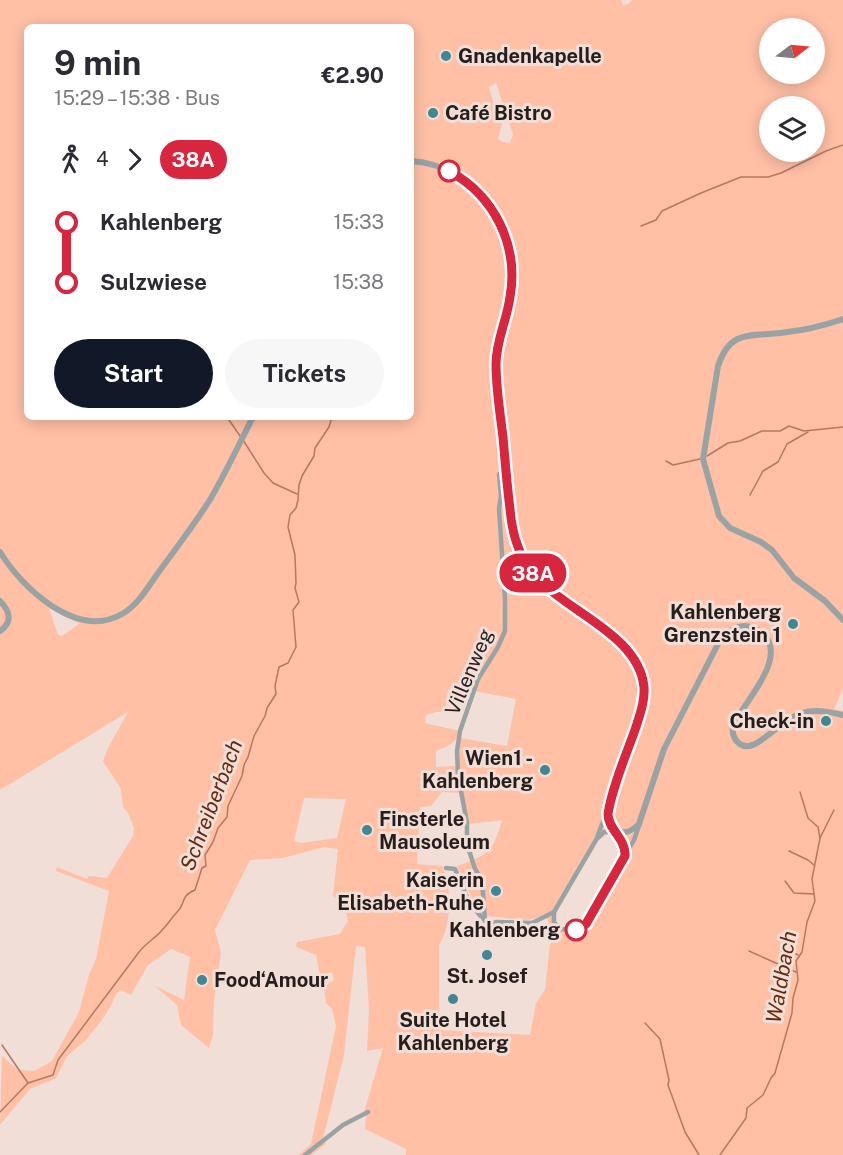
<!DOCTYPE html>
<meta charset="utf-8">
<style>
:root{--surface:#fff;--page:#f7f7f7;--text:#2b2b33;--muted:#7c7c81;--accent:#111827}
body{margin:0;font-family:"Public Sans",sans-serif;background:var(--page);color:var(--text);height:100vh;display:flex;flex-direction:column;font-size:22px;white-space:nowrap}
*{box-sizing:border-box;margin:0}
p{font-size:20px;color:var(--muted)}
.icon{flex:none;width:33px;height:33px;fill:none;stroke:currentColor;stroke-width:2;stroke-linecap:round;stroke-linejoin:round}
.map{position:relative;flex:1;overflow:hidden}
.panel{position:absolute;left:24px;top:24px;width:390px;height:396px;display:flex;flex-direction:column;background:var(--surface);border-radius:9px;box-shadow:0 3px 15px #0003}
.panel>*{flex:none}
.badge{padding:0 12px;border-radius:20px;font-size:21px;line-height:39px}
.needle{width:39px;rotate:74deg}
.buttons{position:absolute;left:759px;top:18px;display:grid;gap:12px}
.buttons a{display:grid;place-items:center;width:66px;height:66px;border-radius:50%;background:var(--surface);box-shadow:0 3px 15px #0003;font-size:30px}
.map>.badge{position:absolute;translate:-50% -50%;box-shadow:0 0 0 3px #fff}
.legs{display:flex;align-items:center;gap:9px;height:66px;padding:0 30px;font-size:20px}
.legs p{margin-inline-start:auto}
.head{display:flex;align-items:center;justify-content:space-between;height:102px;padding:0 30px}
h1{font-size:33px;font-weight:700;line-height:45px}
.button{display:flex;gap:12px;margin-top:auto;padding:12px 30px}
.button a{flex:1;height:69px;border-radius:36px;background:var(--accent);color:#fff;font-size:24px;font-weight:700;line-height:69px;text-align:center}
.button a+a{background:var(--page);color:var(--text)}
ul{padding:0 30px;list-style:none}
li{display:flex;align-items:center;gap:21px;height:60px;font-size:22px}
li i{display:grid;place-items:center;width:9px;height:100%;margin:0 8px;background:currentColor}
li i::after{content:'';width:15px;height:15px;margin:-8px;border:4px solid;border-radius:50%;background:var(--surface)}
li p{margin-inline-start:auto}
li:first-child i{background:linear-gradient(#0000 50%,currentColor 0)}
li:last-child i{background:linear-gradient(currentColor 50%,#0000 0)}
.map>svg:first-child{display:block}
.green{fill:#ffc0a6;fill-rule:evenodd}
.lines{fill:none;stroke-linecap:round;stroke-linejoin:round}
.stream{stroke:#b6795f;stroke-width:1.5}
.minor{stroke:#9aa3a4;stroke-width:4.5}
.tertiary{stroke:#9aa3a4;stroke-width:6}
.line-1-casing{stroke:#fff;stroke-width:14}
.line-1{stroke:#d7263d;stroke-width:9}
.poi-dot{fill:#418693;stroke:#f0ded7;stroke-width:2}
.stop-1-dot{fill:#fff;stroke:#d7263d;stroke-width:3}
.labels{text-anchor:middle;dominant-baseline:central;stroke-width:6;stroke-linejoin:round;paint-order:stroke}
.poi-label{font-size:20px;font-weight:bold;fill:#251e1c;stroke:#f0ded7;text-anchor:start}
.street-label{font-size:20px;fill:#251e1c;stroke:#f0ded7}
.stop-label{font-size:20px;font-weight:bold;fill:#251e1c;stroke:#f0ded7;text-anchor:end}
.water-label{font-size:21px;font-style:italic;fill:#642a0e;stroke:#f0ded7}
</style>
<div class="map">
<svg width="843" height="1155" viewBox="0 0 843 1155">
<rect width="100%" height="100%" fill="#f0ded7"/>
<!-- green -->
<path class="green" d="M0,0h621l2,5 5,-1 4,-4h211v689l-9,20 9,2v444h-437v-6l-41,-20 1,-14 -2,-3 19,-64 -16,3 2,-41 -4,-63 -9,-1 -12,109 -21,83 3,6 -15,11h-12l12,-11 25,-118 -4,-17 -6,-6 -2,-17 10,-6 -2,-8 -12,3 -4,-20 -20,-8 1,-5 43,-8 8,-13 -3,-13 -12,-12 5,-47 -14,-2 -41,11 -33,2 -35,70 6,23 -7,47 -1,35 -4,13 -28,-23 -4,-20 -22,-19 29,14 6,-43 -19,-8 -23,16 -17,30 -10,-5 -4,3 -12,23 -19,24 -19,16 -11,22 -26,11 -30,36 2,-69 16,14 16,1 18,-10 27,-49 10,-37 7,-16 13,-68 -53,-20 1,-4 30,12 2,-3 18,2 26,-42 1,-8 -6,-15 -5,-6 -2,-18 -18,-28 5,-13 20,-36 -128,78zM27,27h384v390h-384zM770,28h44v46h-44l-1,-26 -2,2 -4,-6 5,-2 2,3zM496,83l17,51 -3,9 -7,-1 -5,-3 5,-19 -10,-19 -4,-14zM770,106h44v46h-44zM49,608l31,16h-1l-17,12 -4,-1zM472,675l7,5 -5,11 42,8 -9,47 -47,-8 -2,32 10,54 34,-4c-9,32 -14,35 -45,46l20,44 9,6 40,4 7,-1 13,-5 7,24 -3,7 -5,45 -9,13 -6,32 -91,-5v-85c13,-19 13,-58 3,-79l-25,-2 3,-57 11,-1 11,-14 20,1 -7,-27 -19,1v-16c10,-4 22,-8 23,-20l-34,-8 1,-8 10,-3h11l4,-7 -5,1 2,-16 8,1 8,-10zM304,798l42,1 -9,39 -35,5 -8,-2zM606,835c11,0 18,12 17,22l-37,64 -9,6h-16l-6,-7 2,-10 41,-70z"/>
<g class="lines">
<!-- stream -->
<g class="stream">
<path d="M641,226l15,-6 6,-9 39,-18 40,-16h27l13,-4 45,-22 17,-6"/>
<path d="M227,417l13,19"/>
<path d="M243,440l21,33 9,10 24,11"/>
<path d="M707,456l21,-13 12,-2 22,-10h18l9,-5 15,5 39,-4"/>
<path d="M666,461l7,4 27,-6"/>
<path d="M750,495l13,-24 15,-9 9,-18 21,-12"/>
<path d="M820,838l14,-28"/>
<path d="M789,851l19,9 6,5"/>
<path d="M785,881l9,12 20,1"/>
<path d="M781,946l17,9"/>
<path d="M749,951l47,21"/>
<path d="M645,1023l15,16 9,41 -1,5 17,47 14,23"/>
<path d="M2,1045l26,38"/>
<path d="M0,1112l28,-29 25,-8 5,-15 81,-108c8,-10 17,-14 24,-23 6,-6 9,-12 15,-18 8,-8 2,-15 17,-21l7,-22 4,-2 -1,-11 8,-13 5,-14 9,-11 1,-11 14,-30 2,-11 4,-8 6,-21 11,-20 2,-8 9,-14 -1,-8 4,-19 9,-4 8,-16 -3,-37 6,-8 -4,-14 1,-5 -1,-28 -7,-28 2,-12 6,-7 2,-8 1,-15 3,-9 12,-20 1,-8 14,-21 3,-10"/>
<path d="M720,1155l26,-37 1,-10 16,-13 8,-17 4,-5 17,-60 1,-15 5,-18 -2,-19 6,-9 5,-30 8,-21 -3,-22 8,-41 -2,-11 -10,-9 -8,-26"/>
</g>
<!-- minor -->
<g class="minor">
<path d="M606,814l-10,26 -42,72v11l7,6 15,1 10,-6 48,-84 6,-17"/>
<path d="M598,838l6,-6 13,-1 7,13 1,10"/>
<path d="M446,868l9,1 14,33 14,17"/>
<path d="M485,921l-3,-41 -7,-11 -8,-25v-21l-9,-48 -1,-24 3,-20 18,-52 20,-32 7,-16v-32l-6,-90 2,-13 -2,-22 7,-1"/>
<path d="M490,925l1,6c14,5 26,0 39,-1 10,-2 20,-1 30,0"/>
<path d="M490,925l6,-3 36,1 22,-11"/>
<path d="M305,1155l38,-30 25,-13"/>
</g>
<!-- tertiary -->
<g class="tertiary">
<path d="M411,161c62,4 104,62 101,122 -2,33 -16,60 -16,95 3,24 6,49 8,74 4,45 4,90 34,127l86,67c15,16 21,34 19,56l-35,108c-2,21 16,30 31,14l25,-75 55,-107c7,-9 15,-16 27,-16 9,1 15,5 20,11 19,25 -23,66 -33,89 -2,13 8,25 22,18 17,-9 28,-25 47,-31 14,-4 27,-1 41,2"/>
<path d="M843,319c-18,6 -37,11 -56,13 -32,6 -56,-6 -69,34l-15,93 16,57 11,12 31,14 11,8 22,28 31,23 18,19"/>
<path d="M0,552c22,36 77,88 122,62 16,-9 26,-27 36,-41 18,-25 37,-49 53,-75 15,-26 28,-54 42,-81"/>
<path d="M0,601c10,10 13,21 0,30"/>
</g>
</g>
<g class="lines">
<!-- line-1 casing -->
<g class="line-1-casing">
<path id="line-1" d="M449,171c46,25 70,75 61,126 -3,23 -14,44 -14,67 0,24 4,49 7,73 2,24 4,48 7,72 2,26 10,51 28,70 32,34 101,57 106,108 1,14 -4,27 -8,40 -9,26 -24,60 -28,87 0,16 18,24 17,42l-39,68 -10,6"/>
</g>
<!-- line-1 -->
<use href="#line-1" class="line-1"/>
</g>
<!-- markers -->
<g class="poi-dot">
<circle cx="446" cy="56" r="6"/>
<circle cx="433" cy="113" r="6"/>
<circle cx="793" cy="624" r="6"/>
<circle cx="826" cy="721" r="6"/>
<circle cx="545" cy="770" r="6"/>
<circle cx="367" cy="830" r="6"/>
<circle cx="496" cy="891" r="6"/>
<circle cx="487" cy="955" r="6"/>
<circle cx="202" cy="980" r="6"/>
<circle cx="453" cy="999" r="6"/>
</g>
<g class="stop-1-dot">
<circle cx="449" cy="171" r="10"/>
<circle cx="576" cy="930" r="10"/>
</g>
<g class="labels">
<!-- poi labels -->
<g class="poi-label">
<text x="458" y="56">Gnadenkapelle</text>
<text x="445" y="113">Café Bistro</text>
<text x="781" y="612" text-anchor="end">Kahlenberg<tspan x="781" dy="23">Grenzstein 1</tspan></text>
<text x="814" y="721" text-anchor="end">Check-in</text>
<text x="533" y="758" text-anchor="end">Wien1 -<tspan x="533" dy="23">Kahlenberg</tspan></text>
<text x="379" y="819">Finsterle<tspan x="379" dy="23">Mausoleum</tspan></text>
<text x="484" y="880" text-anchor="end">Kaiserin<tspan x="484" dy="23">Elisabeth-Ruhe</tspan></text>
<text x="487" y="976" text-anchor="middle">St. Josef</text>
<text x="214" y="980">Food‘Amour</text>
<text x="453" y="1020" text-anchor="middle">Suite Hotel<tspan x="453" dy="23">Kahlenberg</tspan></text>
</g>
<!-- street labels -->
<g class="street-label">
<text transform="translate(469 672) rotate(-67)">Villenweg</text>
</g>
<!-- stop labels -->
<g class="stop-label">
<text x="560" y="930">Kahlenberg</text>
</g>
<!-- water labels -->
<g class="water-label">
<text transform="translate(211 805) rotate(-69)">Schreiberbach</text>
<text transform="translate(781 977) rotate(-80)">Waldbach</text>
</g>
</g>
</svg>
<div class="buttons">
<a><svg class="needle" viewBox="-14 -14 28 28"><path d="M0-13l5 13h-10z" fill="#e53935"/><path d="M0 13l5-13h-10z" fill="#7c7c81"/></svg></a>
<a><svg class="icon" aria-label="layers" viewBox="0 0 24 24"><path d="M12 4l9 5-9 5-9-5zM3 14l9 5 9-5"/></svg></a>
</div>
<b class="badge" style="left:533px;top:573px;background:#d7263d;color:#fff">38A</b>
<section class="panel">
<div class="head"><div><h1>9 min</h1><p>15:29 – 15:38 · Bus</p></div><b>€2.90</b></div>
<div class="legs"><svg class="icon" aria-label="walk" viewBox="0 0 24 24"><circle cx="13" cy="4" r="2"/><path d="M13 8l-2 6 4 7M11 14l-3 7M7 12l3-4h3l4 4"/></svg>4<svg class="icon" aria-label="forward" viewBox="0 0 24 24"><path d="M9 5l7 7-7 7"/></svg><b class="badge" style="background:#d7263d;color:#fff">38A</b></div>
<ul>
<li><i style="color:#d7263d"></i><b>Kahlenberg</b><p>15:33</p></li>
<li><i style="color:#d7263d"></i><b>Sulzwiese</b><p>15:38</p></li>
</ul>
<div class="button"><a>Start</a><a>Tickets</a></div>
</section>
</div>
